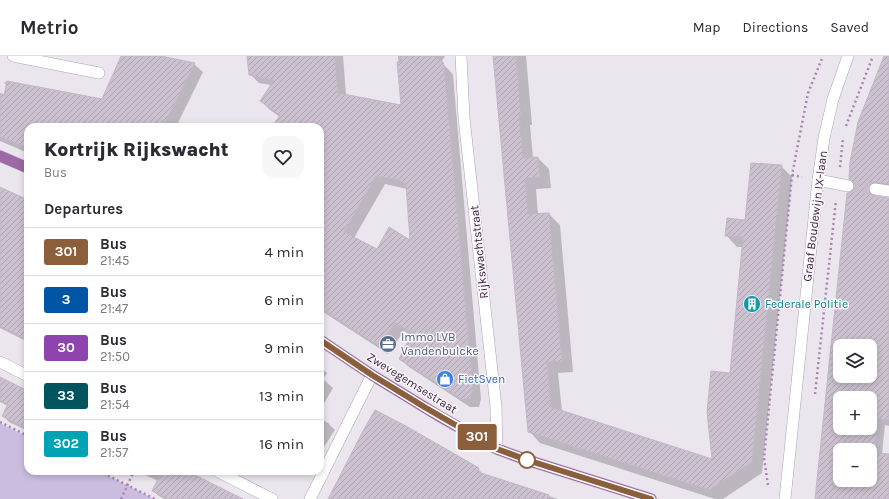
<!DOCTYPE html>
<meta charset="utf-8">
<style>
:root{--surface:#fff;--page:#f7f7f7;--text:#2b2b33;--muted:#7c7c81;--line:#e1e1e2}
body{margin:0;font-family:Karla,sans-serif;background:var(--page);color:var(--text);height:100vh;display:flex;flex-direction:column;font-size:15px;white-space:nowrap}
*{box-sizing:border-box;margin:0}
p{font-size:13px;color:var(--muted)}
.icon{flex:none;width:22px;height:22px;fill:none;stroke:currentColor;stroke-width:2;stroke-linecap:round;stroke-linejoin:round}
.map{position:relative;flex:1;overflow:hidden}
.sheet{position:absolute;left:24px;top:67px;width:300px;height:352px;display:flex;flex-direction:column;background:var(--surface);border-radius:12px;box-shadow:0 2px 6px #0003}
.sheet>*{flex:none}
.badge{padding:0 8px;border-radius:3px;font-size:14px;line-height:26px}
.tools{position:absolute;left:833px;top:283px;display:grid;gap:8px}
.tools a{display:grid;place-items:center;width:44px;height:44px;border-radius:8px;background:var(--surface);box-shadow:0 2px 6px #0003;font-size:20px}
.map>.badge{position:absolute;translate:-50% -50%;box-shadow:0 0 0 2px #fff}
h2{padding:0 20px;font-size:15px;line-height:36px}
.round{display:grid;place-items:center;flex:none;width:42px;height:42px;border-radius:12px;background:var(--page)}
.head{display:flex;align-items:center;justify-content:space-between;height:68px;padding:0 20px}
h1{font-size:19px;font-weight:800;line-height:30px}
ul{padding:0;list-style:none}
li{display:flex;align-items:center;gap:12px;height:48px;padding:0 20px;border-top:1px solid var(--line)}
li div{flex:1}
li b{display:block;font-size:15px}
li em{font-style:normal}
li .badge{min-width:44px;font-weight:700;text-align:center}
header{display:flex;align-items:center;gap:24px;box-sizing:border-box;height:56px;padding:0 20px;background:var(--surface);border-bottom:1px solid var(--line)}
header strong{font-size:19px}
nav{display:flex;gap:22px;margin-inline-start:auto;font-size:14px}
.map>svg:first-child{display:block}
.green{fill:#cbbde0}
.shadow{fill:#0003;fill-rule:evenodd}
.building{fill:url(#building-hatch);stroke:#c3b7c8;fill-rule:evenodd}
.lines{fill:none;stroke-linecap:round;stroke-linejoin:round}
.minor-tunnel{stroke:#c8becb;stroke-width:11;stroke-dasharray:11 5.5;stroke-linecap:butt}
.service-casing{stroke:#b0a3b3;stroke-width:12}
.minor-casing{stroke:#b0a3b3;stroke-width:12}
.primary-casing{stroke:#c9c1ca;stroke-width:12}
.path{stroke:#aa84b3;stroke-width:2.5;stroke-dasharray:2 3;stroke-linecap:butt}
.service{stroke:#fff;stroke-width:11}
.minor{stroke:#fff;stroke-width:11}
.primary{stroke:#9d68a5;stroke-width:11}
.line-casing{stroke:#fff;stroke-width:9}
.line{stroke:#8b5e3c;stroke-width:6}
.stop-dot{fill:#fff;stroke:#8b5e3c;stroke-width:2}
.labels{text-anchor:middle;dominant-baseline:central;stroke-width:3;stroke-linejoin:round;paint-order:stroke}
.street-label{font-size:12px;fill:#3d2341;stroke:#f9f6fa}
.culture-label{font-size:12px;fill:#0d838f;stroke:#f9f6fa;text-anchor:start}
.service-label{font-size:12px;fill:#4e5e75;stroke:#f9f6fa;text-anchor:start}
.shop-label{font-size:12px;fill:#366cbe;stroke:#f9f6fa;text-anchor:start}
</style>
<header>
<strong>Metrio</strong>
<nav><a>Map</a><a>Directions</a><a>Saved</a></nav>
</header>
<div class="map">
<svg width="889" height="443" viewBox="0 0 889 443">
<defs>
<pattern id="building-hatch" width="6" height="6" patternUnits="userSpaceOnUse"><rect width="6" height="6" fill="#cbc1cf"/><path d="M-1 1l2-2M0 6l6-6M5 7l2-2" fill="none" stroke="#afa6b3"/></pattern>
</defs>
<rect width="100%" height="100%" fill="#ebe5ee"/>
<!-- green -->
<path class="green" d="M0,367l28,14v34h71l55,28h-154z"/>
<!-- shadow -->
<g class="shadow">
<path d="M122,0h33l39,8 9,8 -27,55h-148v26l-28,-12v-47l17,7 -13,-19 99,19z"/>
<path d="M248,0h95l3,39 56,11 -4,-50h47l-4,6 10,10 2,3 28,324 -2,8h-9l-61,-40 -9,-8 12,-23 -8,-5 -16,23 -68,-44v-183h-46l6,-10 -10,-7 -9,-9 10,-16 -12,-2 -9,-9zM385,128l22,5 4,52 -34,10 -23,-13z"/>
<path d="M495,0h31l6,69h-2l3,33h5l11,11 2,19 -15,1 2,26 11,-1 11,11 13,147 -15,1 4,38 151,49 18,-86 12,-127h-6l-11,-12 19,-14 36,-55 11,11 -30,296 -39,26h-8l-175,-56 -11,-12z"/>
<path d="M885,0h4v133l-13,2 -2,4 1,1 14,3v227l-4,-1 -3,29 7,1v44h-73l38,-307 2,-5v-3l-6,-5zM840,290h30v30h-30zM840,342h30v30h-30zM840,394h30v30h-30z"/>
<path d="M0,132l28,13v141l-28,-14z"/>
<path d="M320,311l7,6 -4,6 10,9 -13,22z"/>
<path d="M0,323l28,14v38l-19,-9 -6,-6 5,-10 -8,-4z"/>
<path d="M320,362l8,5 7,7 -15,23z"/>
<path d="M478,413l7,7 73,23h-229z"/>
<path d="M137,415h47l56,28h-76l-5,-3 -6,-5 5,-10z"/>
</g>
<!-- building -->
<g class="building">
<path d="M121,0h40l34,7 -32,64h-135v21l-28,-11v-44l4,2 3,-14 95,18z"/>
<path d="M247,0h88l3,37 63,12 -4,-43h5l-1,-6h33l9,6 1,4 29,324 -2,9h-10l-62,-40 13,-26 -17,-10 -16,23 -59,-38v-181h-48l8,-12 -20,-14 14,-21 -25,-5zM376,120l19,3 11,5 4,56 -21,-13 -12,22 -33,-17z"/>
<path d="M493,0h23l5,58h-2l4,44 15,-1 2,20 -15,1 3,36 21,-1 13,148 -15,1 4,45 161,52 -5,-47 4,-41 19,2 13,-136 -18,-1 2,-18 18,2 6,-57 31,2 -30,297 -43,28 -181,-58z"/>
<path d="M884,0h5v128l-16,-2 -4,3 -1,3 1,4 2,3 18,3v222l-11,-1 -3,34 14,1v45h-74l32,-306 4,-1 2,-1 2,-4v-3l-2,-3 -4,-2 1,-17 8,-40zM840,290h30v30h-30zM840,342h30v30h-30zM840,394h30v30h-30z"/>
<path d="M0,131l28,13v140l-28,-14z"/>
<path d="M0,321l28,14v38l-26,-13 6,-12 -8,-4z"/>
<path d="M375,354l31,16 73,42 -1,4 71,23v4h-221l35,-68z"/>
<path d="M162,415h25l56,28h-75l-16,-8z"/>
</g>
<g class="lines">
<!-- minor-tunnel -->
<path class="minor-tunnel" d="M848,130l27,3"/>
<!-- service casing -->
<g class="service-casing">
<path id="service" d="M13,0l86,17"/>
</g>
<!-- minor casing -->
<g class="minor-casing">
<g id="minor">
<path d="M461,0l3,62 32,289 1,42"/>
<path d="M818,124l30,6"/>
<path d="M875,133l14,2"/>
<path d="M0,306l28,14"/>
<path d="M217,415l55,28"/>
<path d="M310,443l62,-124"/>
<path d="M785,443l33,-319 6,-42 9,-39 15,-43"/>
</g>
</g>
<!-- primary casing -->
<g class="primary-casing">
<g id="primary">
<path d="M0,100l28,12"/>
<path d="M320,284l52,35 67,41 58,33 30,11 124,39"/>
</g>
</g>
<!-- path -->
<g class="path">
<path d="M846,70l27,-70"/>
<path d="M840,111l3,-29"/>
<path d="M792,119l10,2"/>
<path d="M815,338l21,-194"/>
<path d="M0,366l28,14"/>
<path d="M99,415l56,28"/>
<path d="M768,429l-4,-27 28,-283 16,-82 15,-37"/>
<path d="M121,443l13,-28"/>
</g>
<!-- service -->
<use href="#service" class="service"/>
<!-- minor -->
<use href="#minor" class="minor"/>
<!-- primary -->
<use href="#primary" class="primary"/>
</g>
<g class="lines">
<!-- line casing -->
<g class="line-casing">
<path id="line" d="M320,284l52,35 54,33 71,41 30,11 124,39"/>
</g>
<!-- line -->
<use href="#line" class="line"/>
</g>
<!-- icons -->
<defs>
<g id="building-disc" transform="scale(0.9)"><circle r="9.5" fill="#0f9aa8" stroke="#f9f6fa"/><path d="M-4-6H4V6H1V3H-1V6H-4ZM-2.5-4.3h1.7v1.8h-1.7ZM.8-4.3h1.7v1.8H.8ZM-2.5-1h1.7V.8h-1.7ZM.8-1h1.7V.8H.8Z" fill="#fff"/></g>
<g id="office-disc" transform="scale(0.9)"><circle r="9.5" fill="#5c6f8a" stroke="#f9f6fa"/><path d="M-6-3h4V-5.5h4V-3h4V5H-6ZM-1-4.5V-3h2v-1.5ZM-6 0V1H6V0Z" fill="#fff"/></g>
<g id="shop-disc" transform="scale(0.9)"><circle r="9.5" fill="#3f7fe0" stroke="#f9f6fa"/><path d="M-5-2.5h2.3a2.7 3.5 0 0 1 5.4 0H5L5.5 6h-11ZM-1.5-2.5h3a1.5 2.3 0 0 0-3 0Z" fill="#fff"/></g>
</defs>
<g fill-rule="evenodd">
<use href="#building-disc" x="752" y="248"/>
<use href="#office-disc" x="388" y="288"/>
<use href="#shop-disc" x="445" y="323"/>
</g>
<!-- markers -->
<circle class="stop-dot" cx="527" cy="404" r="8"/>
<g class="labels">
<!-- street labels -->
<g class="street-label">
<text transform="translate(815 160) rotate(-83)">Graaf Boudewijn IX-laan</text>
<text transform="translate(479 196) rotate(-96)">Rijkswachtstraat</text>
<text transform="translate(412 327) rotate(32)">Zwevegemsestraat</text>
</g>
<!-- culture labels -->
<g class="culture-label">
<text x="765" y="248">Federale Politie</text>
</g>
<!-- service labels -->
<g class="service-label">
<text x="401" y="281">Immo LVB<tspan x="401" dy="14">Vandenbulcke</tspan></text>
</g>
<!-- shop labels -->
<g class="shop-label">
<text x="458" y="323">FietSven</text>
</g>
</g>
</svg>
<div class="tools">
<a><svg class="icon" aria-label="layers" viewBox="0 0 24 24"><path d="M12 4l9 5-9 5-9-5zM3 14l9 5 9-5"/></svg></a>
<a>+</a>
<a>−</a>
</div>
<b class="badge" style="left:477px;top:381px;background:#8b5e3c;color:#fff">301</b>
<section class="sheet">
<div class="head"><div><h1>Kortrijk Rijkswacht</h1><p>Bus</p></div><a class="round"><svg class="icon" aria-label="heart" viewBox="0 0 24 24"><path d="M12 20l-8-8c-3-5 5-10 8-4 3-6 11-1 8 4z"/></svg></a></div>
<h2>Departures</h2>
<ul>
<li><span class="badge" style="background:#8b5e3c;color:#fff">301</span><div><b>Bus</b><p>21:45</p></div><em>4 min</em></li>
<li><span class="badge" style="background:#0056a4;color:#fff">3</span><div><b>Bus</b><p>21:47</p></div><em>6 min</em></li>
<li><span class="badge" style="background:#8e44ad;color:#fff">30</span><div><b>Bus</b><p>21:50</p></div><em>9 min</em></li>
<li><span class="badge" style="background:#005460;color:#fff">33</span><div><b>Bus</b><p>21:54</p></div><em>13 min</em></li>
<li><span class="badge" style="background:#00a3b4;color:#fff">302</span><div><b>Bus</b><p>21:57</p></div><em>16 min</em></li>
</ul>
</section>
</div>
